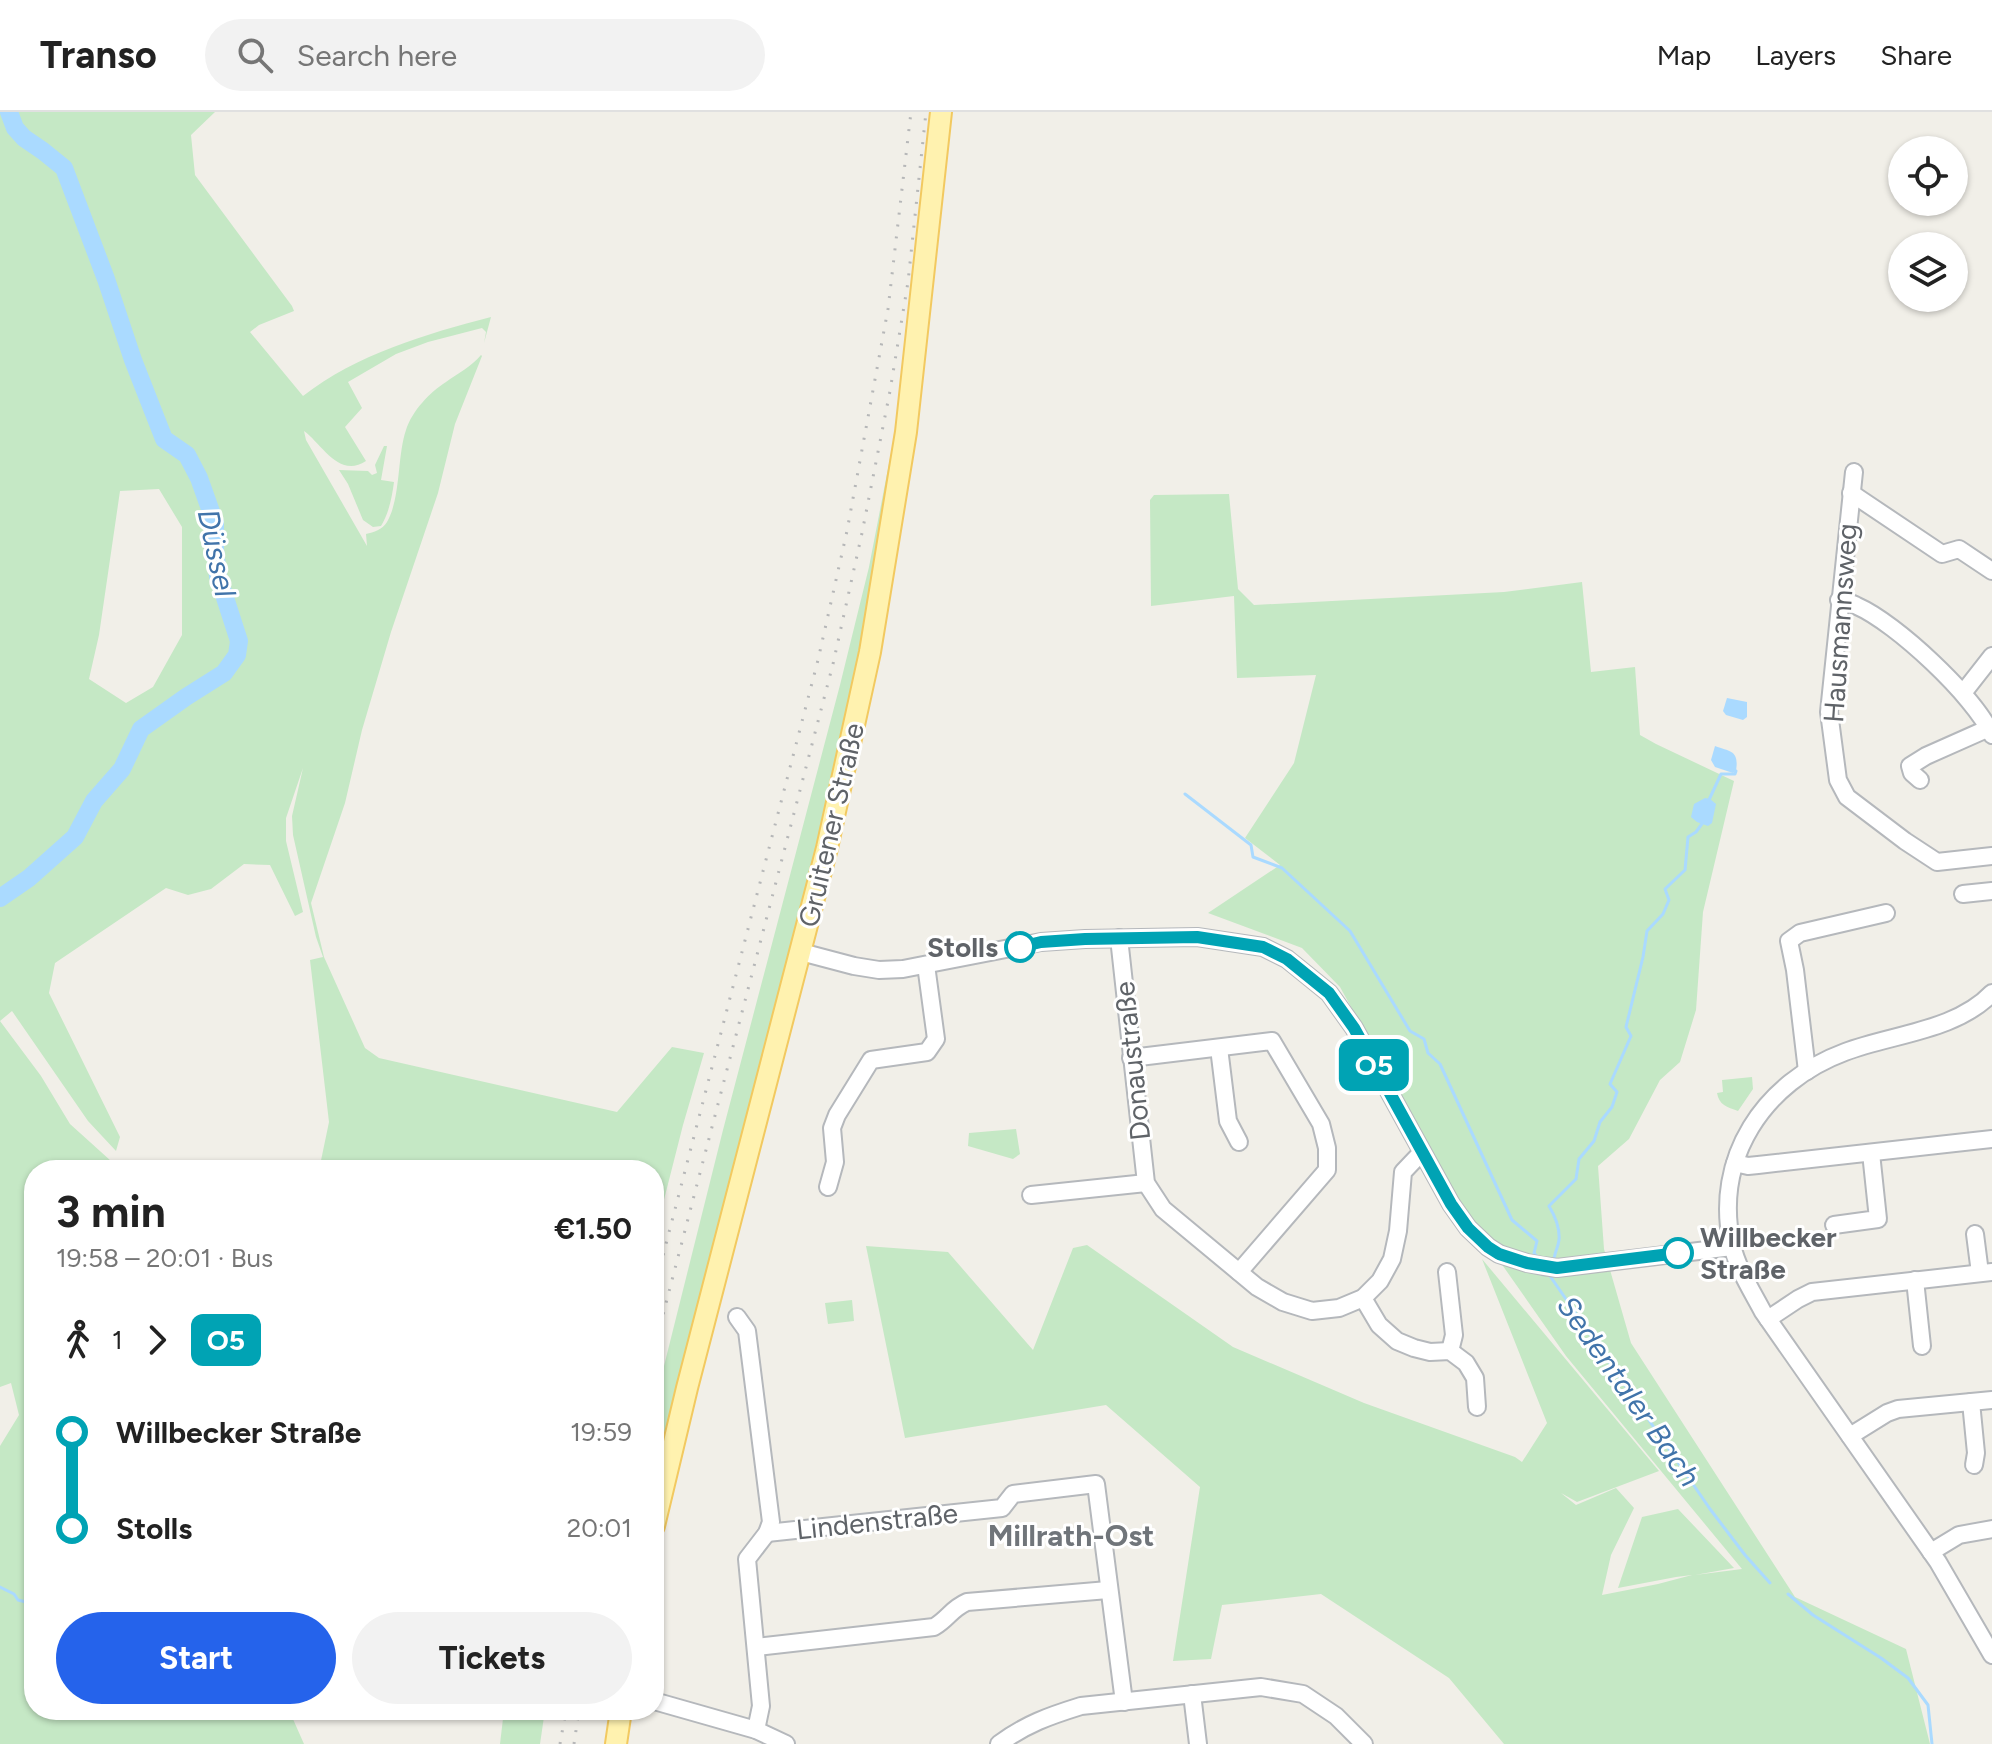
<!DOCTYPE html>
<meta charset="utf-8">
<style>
:root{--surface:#fff;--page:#f2f2f2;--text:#222;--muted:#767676;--line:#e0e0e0;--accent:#2563eb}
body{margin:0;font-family:Figtree,sans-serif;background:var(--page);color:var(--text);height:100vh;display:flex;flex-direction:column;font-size:30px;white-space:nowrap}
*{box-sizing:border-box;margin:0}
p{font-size:26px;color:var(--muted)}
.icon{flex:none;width:44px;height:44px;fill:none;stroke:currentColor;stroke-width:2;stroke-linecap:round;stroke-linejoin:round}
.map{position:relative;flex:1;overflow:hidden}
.side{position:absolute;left:24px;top:1048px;width:640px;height:560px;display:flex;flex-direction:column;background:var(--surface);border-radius:32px;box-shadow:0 2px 6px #0004}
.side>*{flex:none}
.badge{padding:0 16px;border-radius:12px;font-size:28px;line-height:52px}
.fabs{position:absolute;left:1888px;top:24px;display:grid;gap:16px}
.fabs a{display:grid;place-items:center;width:80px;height:80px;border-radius:50%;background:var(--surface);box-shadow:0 2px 6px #0004;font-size:40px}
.map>.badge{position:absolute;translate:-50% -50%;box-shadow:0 0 0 4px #fff}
.legs{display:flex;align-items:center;gap:12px;height:88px;padding:0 32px;font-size:26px}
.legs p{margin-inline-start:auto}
.overview{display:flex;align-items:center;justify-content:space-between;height:136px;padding:0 32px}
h1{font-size:44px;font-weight:700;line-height:60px}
.cta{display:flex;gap:16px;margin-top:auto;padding:16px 32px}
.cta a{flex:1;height:92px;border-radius:48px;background:var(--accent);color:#fff;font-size:32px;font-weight:700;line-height:92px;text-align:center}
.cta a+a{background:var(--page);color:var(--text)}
ul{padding:0 32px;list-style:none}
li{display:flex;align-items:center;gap:28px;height:96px;font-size:30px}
li i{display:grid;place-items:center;width:12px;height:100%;margin:0 10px;background:currentColor}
li i::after{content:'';width:20px;height:20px;margin:-10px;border:6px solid;border-radius:50%;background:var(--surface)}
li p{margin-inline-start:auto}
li:first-child i{background:linear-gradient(#0000 50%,currentColor 0)}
li:last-child i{background:linear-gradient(currentColor 50%,#0000 0)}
header{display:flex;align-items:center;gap:48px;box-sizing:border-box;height:112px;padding:0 40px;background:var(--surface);border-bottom:2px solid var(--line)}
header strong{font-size:38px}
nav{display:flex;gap:44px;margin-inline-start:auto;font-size:28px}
.search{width:560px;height:72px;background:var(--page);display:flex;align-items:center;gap:20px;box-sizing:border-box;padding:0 28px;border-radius:44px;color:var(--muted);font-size:30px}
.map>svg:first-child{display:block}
.green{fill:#c5e8c5;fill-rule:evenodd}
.water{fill:#aadaff}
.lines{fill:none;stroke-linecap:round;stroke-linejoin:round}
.stream{stroke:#aadaff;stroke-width:3}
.river{stroke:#aadaff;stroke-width:18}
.minor-casing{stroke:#b5b8bc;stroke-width:20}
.major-casing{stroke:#f2c960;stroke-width:24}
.minor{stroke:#fff;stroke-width:16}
.major{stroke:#fff2af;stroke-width:20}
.rail{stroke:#b6b7b8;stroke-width:3;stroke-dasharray:2 10;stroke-linecap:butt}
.line-1-casing{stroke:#fff;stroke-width:18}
.line-1{stroke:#00a3b4;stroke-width:12}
.stop-1-dot{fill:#fff;stroke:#00a3b4;stroke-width:4}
.labels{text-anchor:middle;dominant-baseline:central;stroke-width:6;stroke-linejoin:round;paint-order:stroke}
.street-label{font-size:28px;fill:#5f6368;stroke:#fff}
.stop-label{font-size:28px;font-weight:bold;fill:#5f6368;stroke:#fff;text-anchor:end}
.water-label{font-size:30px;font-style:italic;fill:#4174aa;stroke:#fff}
.neighbourhood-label{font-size:30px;font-weight:bold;fill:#70757a;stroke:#fff}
</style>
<header>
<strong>Transo</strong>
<div class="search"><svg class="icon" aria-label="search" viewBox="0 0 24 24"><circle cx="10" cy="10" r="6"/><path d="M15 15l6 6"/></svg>Search here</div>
<nav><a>Map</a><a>Layers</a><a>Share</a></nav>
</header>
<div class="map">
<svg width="1992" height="1632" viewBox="0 0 1992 1632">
<rect width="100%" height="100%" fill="#f1efe8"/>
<!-- green -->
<g class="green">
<path d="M0,0h215l-24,23 4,40 97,131 2,5 -35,14 -9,7 53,64c54,-42 123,-62 188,-79l-7,26 2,-11 -4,-4 -54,14 -32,12 -48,28 14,26 -17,19 21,34c-27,18 -44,-17 -62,-30l2,9 61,106 -1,-12c8,-2 16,-4 21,-12 14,-24 10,-66 19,-92 6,-19 24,-38 40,-48 12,-9 25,-15 35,-27l1,1 -27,68 -17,69 -47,139 -29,98 -17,73 -34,100 13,54 41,91 14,10 238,54 55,-65 32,6 -21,72 -29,114v-69h-335l10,-48 -19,-162 13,-3 -7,-20 -23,-102 -1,-19 11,-48 -17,50v23l17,71 -8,4 -25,-51 -26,-1 -33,25 -23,6 -22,-7 -111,75 -6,30 71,144 -4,14 -28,-30 -76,-110 -12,10 41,55 29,48 51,46h-87v540h255l15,34h-304v-298l19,-31 -8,-32 -11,4zM159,377l23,38v108l-29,52 -27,16 -37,-24 10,-44 21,-144z"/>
<path d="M384,334h3l-6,34 13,2c-2,15 -5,31 -13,44l-8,1 -10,-7 -15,-36 -9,-14 29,1 4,4 5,-2 -2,-8z"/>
<path d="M898,340l-61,333 -183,712v-91l69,-276 117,-445 29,-118 22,-114z"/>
<path d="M1229,382l9,95 16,16 250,-13 78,-10 9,90 44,-5 5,68 16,9 78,37 -31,131 -7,98 -16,52 -20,18 -31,59 -31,27 6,83 27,94 164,254 111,52 24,95h-426l-55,-66 -128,-84 -99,11 -11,54 -38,2 27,-174 -94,-82 -201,33 -39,-192 82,6 85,98 40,-102 14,-3 146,102 131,56 151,54 7,5 25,-39 -65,-164 177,212 -82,31 -16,-9 15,12 40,-17 18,20 -23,47 -9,40 56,-11 34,-9 -16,2 -58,11 24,-71 36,-8 56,59 -39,7 47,-6 -176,-213 -105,-150 -121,-219 -38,-39 -94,-35 72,-48 -35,-27 49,-75 22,-88 -79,3 -3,-82 -83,10 -1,-106 4,-5z"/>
<path d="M1752,965l1,12 -15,22c-11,-4 -19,-6 -21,-18l6,-1 -1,-12z"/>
<path d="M1016,1017l4,25 -7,5 -45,-13 1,-13z"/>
<path d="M852,1188l2,21 -26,3 -3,-21z"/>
<path d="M504,1598h41l-5,34h-40z"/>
</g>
<!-- water -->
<g class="water">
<path d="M1727,586l20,4v15l-4,3 -17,-5 -3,-4z"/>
<path d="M1715,634c17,6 24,5 21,25l-3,2 -18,-6 -4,-7z"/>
<path d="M1705,686l5,1 6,5 -4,19 -4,3 -11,-4 -6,-5 3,-13z"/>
</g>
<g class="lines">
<!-- stream -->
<g class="stream">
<path d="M1185,682l66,51 2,12 29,11 68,63 60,100 14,8 4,14 12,11 72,156 25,21 -3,12 3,4"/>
<path d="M1708,690l13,-28h14l1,-3"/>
<path d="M1554,1149c0,-8 4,-13 5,-21 1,-12 -4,-24 -10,-34l27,-27 3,-20 15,-18 6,-19 12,-15 5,-15 -7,-8 21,-48 -5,-9 17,-70 4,-26 16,-17 6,-14 -4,-11 20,-19 3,-33 8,-5 8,-11"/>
<path d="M1548,1161l162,236 35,46 25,28"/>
<path d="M0,1475l14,7 4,6 16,4"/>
<path d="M1788,1482l25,21 68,43 27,20 20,27 4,39"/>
</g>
<!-- river -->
<path class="river" d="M0,786l29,-20 46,-41 19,-36 28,-32 19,-40 45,-32 38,-24 13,-18 2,-14 -21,-65 -3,-27v-26l-16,-45 -12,-23 -23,-16 -31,-79 -27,-81 -42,-111 -21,-17 -19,-13 -9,-10 -6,-16"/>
<!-- minor casing -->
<g class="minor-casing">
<g id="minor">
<path d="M1854,360l-25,240 9,68 9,17 58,44 32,21 55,-6"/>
<path d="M1851,381l91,61 17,-5 33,22"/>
<path d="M1839,488c6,2 13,3 18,6 39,17 117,90 135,129"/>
<path d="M1963,581l29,-37"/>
<path d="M1920,668l-8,-7 -2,-7 16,-10 63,-28"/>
<path d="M1963,782l29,-3"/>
<path d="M1119,826l27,245 17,26 94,78 26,15 29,9 27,-3 24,-10 17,-17 12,-22 6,-28 5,-59 19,-20"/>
<path d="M801,840l53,14 25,4 24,-1 138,-27 44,-3 112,-2 66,10 24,12 42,34 25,35 97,176 17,24 20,19 11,7 28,9 16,3 14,2 175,-21"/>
<path d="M1992,881c-36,38 -100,41 -147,59 -81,30 -132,106 -113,193 5,23 20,46 31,67l175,250 54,93"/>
<path d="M1219,936l9,73 11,21"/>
<path d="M1131,946l141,-17 49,83 6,24v22l-88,102"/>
<path d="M1807,959l-12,-101 -6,-29 11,-8 86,-20"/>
<path d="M1735,1051l13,3 10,-1 234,-26"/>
<path d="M828,1075l7,-25 -3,-34 5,-13 34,-55 56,-8 9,-13 -10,-74"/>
<path d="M1031,1083l115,-12"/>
<path d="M1834,1113l44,-6 -7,-66"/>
<path d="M1975,1122l5,39"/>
<path d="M1447,1160l7,63 -4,16"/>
<path d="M1915,1168l7,66"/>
<path d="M1363,1186l16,27 18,16 17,7 16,4 20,-1 16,12 9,15 2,29"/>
<path d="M737,1205l10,14 24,191 -4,11 -20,26 14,147 -5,24"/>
<path d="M1768,1207l30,-20 14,-7 180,-20"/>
<path d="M1971,1290l5,51 -2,12"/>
<path d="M1850,1324l37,-23 11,-4 94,-9"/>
<path d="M767,1421l235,-25 11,-14 83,-10 28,218"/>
<path d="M1931,1440l28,-17 33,-6"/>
<path d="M756,1535l178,-20c15,-9 17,-18 33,-25l141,-12"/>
<path d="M1192,1582l6,50"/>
<path d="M654,1589l102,29 30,14"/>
<path d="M999,1632c27,-20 50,-28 82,-38l180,-19 42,7 33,22 28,28"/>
</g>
</g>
<!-- major casing -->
<g class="major-casing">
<g id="major">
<path d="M654,1414l33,-138 140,-540 43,-196 36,-220 35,-320"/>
<path d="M616,1632l5,-34"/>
</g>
</g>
<!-- minor -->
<use href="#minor" class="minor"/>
<!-- major -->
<use href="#major" class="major"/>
<!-- rail -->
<g class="rail">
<path d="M654,1178l164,-630 29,-129 41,-222 23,-197"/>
<path d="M654,1237l179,-685 29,-131 28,-142 18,-109 18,-170"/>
<path d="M560,1632l6,-34"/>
<path d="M574,1632l5,-34"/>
</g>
</g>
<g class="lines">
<!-- line-1 casing -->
<g class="line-1-casing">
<path id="line-1" d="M1020,835l21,-5 44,-3 112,-2 66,10 24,12 42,34 25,35 97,176 17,24 20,19 11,7 28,9 30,5 121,-15"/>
</g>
<!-- line-1 -->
<use href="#line-1" class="line-1"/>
</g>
<!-- markers -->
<g class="stop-1-dot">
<circle cx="1020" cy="835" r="14"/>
<circle cx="1678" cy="1141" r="14"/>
</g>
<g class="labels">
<!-- street labels -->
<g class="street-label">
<text transform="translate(1840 511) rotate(-86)">Hausmannsweg</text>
<text transform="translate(831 713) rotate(-77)">Gruitener Straße</text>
<text transform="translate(1132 949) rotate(-96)">Donaustraße</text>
<text transform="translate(877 1409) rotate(-6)">Lindenstraße</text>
</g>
<!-- stop labels -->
<g class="stop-label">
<text x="998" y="835">Stolls</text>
<text x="1700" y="1125" text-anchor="start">Willbecker<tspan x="1700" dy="32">Straße</tspan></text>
</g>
<!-- water labels -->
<g class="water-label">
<text transform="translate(217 441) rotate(78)">Düssel</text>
<text transform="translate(1629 1279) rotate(55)">Sedentaler Bach</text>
</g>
<!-- neighbourhood labels -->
<g class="neighbourhood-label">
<text x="1071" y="1423">Millrath-Ost</text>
</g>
</g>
</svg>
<div class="fabs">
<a><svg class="icon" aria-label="locate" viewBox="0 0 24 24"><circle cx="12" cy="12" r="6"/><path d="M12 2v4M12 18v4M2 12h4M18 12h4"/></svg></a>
<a><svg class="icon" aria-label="layers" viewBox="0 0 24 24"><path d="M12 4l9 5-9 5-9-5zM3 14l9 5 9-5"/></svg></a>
</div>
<b class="badge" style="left:1374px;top:953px;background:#00a3b4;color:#fff">O5</b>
<section class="side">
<div class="overview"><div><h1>3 min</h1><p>19:58 – 20:01 · Bus</p></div><b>€1.50</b></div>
<div class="legs"><svg class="icon" aria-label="walk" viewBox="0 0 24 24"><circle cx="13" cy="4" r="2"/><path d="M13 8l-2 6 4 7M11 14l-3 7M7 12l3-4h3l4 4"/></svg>1<svg class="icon" aria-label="forward" viewBox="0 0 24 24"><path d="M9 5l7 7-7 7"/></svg><b class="badge" style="background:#00a3b4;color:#fff">O5</b></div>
<ul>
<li><i style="color:#00a3b4"></i><b>Willbecker Straße</b><p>19:59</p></li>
<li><i style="color:#00a3b4"></i><b>Stolls</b><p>20:01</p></li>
</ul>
<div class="cta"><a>Start</a><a>Tickets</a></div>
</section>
</div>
